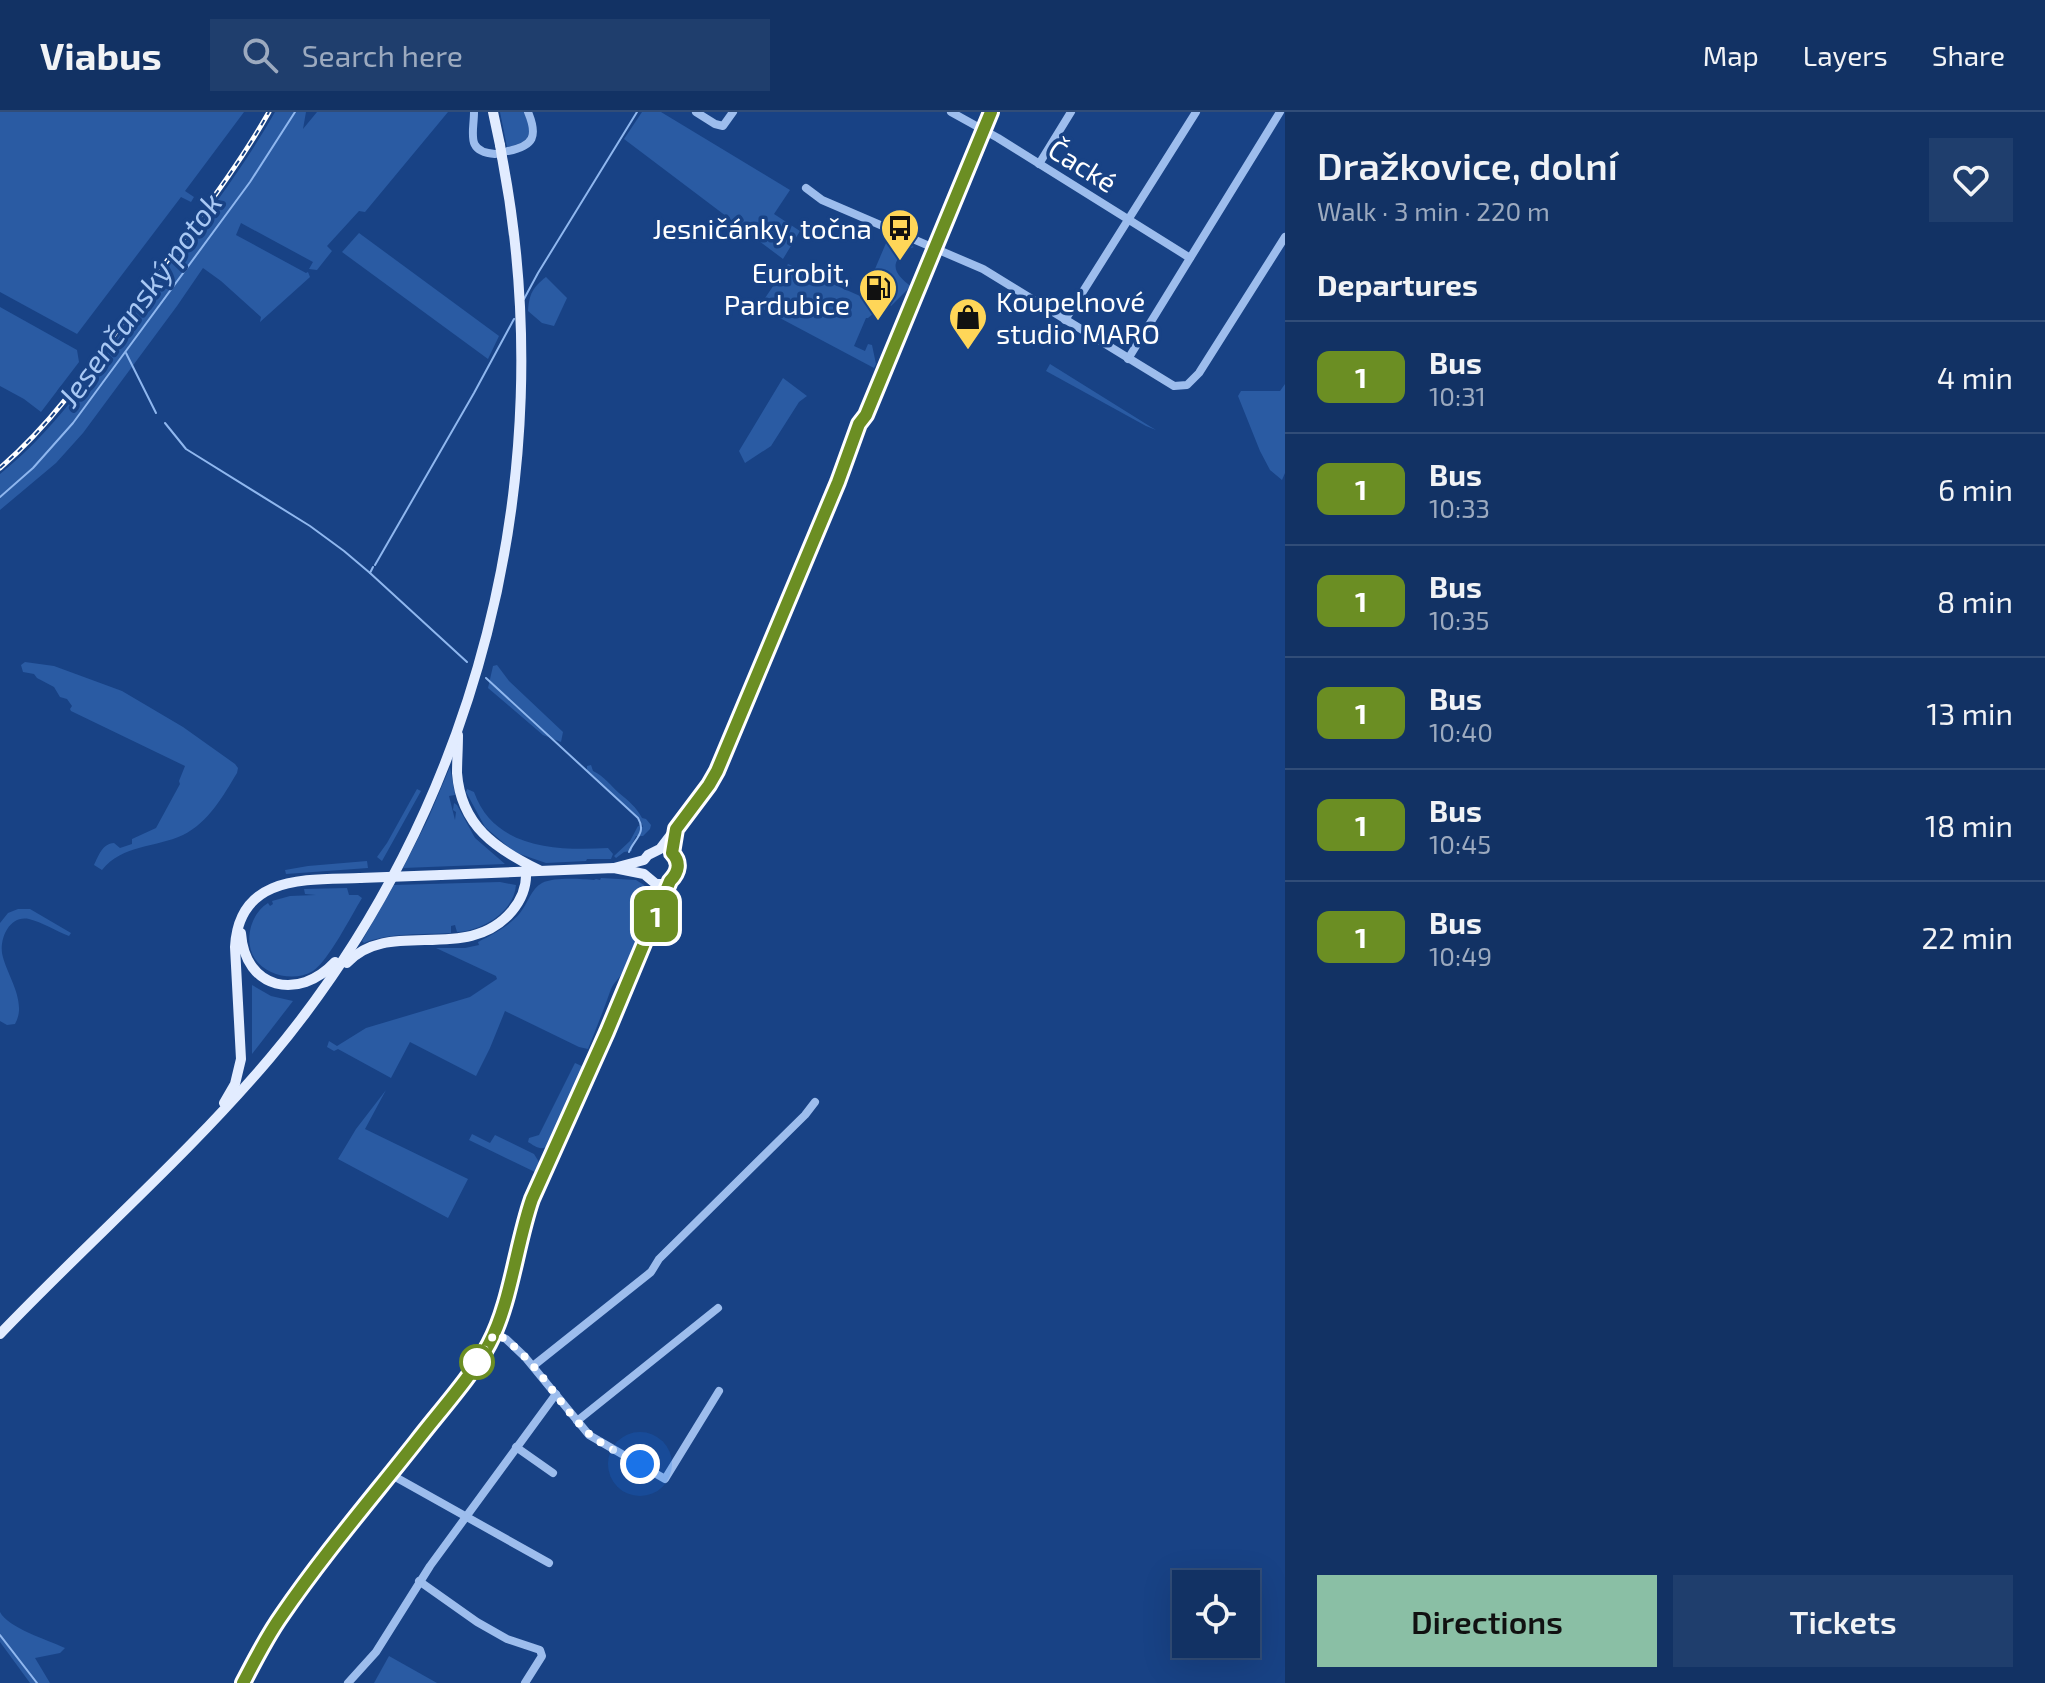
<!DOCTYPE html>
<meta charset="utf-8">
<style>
:root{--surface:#123264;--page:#1f3e6d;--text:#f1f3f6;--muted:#9caabf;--line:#314d78;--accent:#8abfa5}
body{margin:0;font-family:"Exo 2",sans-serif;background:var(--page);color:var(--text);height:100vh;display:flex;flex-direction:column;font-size:30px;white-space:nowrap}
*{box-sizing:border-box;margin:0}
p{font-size:26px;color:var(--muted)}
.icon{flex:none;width:44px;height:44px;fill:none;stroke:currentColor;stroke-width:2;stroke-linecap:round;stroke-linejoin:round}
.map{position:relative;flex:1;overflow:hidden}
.drawer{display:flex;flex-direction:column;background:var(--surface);width:760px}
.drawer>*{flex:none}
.badge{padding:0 16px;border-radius:12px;font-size:28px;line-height:52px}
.fabs{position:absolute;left:1172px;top:1458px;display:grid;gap:16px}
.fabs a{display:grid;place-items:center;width:88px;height:88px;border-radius:0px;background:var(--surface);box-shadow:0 8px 32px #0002,0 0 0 2px var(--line);font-size:40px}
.you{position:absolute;width:40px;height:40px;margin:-20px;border:6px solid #fff;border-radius:50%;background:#1a73e8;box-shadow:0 0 0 12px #1a73e833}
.map>.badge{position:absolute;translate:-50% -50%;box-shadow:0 0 0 4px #fff}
h2{padding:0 32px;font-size:30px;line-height:72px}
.round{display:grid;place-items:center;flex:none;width:84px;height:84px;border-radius:0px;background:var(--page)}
.summary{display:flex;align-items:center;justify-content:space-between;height:136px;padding:0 32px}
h1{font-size:38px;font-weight:600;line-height:60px}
.button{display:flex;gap:16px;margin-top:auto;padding:16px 32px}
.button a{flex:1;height:92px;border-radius:0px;background:var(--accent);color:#111;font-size:32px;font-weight:600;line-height:92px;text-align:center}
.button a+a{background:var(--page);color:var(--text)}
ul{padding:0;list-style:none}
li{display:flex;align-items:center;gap:24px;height:112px;padding:0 32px;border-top:2px solid var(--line)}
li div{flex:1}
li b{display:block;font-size:30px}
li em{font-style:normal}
li .badge{min-width:88px;font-weight:700;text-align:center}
header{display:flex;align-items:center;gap:48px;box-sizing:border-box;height:112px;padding:0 40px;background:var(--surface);border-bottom:2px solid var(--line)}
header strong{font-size:38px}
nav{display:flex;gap:44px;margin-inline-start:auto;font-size:28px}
.search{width:560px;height:72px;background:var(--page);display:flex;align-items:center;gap:20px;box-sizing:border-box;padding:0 28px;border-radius:0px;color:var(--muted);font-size:30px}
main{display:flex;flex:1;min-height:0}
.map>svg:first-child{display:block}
.green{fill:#2a5ba3}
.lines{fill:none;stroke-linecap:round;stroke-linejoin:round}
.stream{stroke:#8fb7ef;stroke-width:2}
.minor{stroke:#9dbded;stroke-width:8}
.major{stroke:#e2ecff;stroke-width:10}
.rail-casing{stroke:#fff;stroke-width:5}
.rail{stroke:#184285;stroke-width:2;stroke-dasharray:6;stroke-linecap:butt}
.major-bridge{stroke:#e2ecff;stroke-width:10}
.line-casing{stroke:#fff;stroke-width:18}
.line{stroke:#6b8e23;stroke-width:12}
.walk{stroke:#fff;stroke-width:8;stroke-dasharray:0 14.4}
.stop-dot{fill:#fff;stroke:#6b8e23;stroke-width:4}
.labels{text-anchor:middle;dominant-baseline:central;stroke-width:7;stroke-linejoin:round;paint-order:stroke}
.street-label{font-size:28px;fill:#fff;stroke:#184285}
.poi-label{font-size:28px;fill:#fff;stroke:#184285;text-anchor:end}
.water-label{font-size:30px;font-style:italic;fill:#a8c8f4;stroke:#184285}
</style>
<header>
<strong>Viabus</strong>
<div class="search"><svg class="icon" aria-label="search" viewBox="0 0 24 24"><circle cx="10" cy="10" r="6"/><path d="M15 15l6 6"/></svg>Search here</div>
<nav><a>Map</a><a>Layers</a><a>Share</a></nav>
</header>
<main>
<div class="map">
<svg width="1285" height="1571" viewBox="0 0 1285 1571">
<rect width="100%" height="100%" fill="#184285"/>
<!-- green -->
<g class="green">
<path d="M0,0h244l-59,79 9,6 -3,5 -10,-5 -104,137 -77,-42z"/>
<path d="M275,0h31l-3,17 14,-17h131l-83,100 -6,-1 -32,35 5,5 -15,19 -8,-1 4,-7 -72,-39 -5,12 70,38 2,-1 2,5 -50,45 1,-5 -40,-36 -18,-13 -26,38 -94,127 -27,30 -56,47v-36c63,-50 107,-122 154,-187 41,-57 86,-113 121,-175z"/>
<path d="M500,0h24c9,22 8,30 -17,35z"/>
<path d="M642,0h19l129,78 -16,24 26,17 -17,28 -159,-120z"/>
<path d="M359,121l140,103 -11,23 -146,-107z"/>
<path d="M889,124l25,11 -9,3v2c-18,13 -7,25 6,34l-20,20 -4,-4 -19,16h-2l-12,28 11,5 3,-7 4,1 4,19 -2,4 -115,-61 29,-43 81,36 8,-22 -5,-2z"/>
<path d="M546,165l21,21 -13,28 -12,-3 -14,-12c1,-17 5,-24 18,-34z"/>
<path d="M0,195l77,43 2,12 -38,50 -17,-13 -24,-13z"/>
<path d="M1050,252l101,63 5,3 -10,-4 -100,-55z"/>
<path d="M783,266l24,18 -8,6 -28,44 -26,17 -6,-12z"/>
<path d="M1285,272v89l-3,7 -12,-10 -10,-19 -22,-55 3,-5h39z"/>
<path d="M25,550l29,4 68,25 61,36 52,37 3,4 -1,5c-14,23 -28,49 -54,62 -28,13 -60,9 -81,35l-8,-5c5,-10 8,-21 20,-22l6,5 12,-4v-5l24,-11 24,-44 -1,-3 6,-15 -114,-55 -1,-2 2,-3 -5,-7 -7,-2 -6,-10 -17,-9 -3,-4 -11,-2 -2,-7z"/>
<path d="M497,553l12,16 54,51 -2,10 -18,-7 -55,-47 5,-22z"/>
<path d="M591,653l2,6c12,6 17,14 26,22 10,8 17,14 23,25l4,1 5,6 -1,4 -7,7h-7l-4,8v7l-8,1 -8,6 -2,-2 16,-15 8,-15 5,1 -2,-6 -54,-51v-4z"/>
<path d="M450,655l5,28 -6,1 6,24 1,-8 -3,-2 1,-7 3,2 18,33 30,26 -102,4 25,-49z"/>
<path d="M417,677l4,2 -39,70 -5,-4 10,-14z"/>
<path d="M467,677l7,3c20,57 84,59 134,56l5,6 -2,5h-24l-1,2 -40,2 -32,-11 -29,-25 -19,-35z"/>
<path d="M367,749l1,7 -82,6 -1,-4 23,-4z"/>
<path d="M601,766l35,2 8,5 5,7 -7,8c8,18 -11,56 -20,73 -3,6 -8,9 -11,16 -7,20 -15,40 -23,60l-9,-2 -74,-36 -15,37 -14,28 -66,-34 -19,36 -53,-29 -4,2 -7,-4 2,-6 8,5 29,-18 104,-31 27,-18 -1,-3 -60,-28h29l14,-3 -1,-3c15,-8 30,-15 42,-29 8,-10 11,-24 22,-30 12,-6 39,-4 52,-3l2,-1 4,1z"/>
<path d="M500,770l16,3c-2,27 -34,46 -59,47l-2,-7 -4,1v7c-28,2 -60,-1 -87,10l-2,-2 32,-56z"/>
<path d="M347,776l2,7h9l4,3c-11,18 -33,62 -49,73 -18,11 -46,5 -58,-12 -12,-18 -4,-46 13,-56l2,3 3,-2 -1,-3 18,-5 26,-1 -11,-1 -1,-5z"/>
<path d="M18,797h12l41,24 -2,3c-13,-5 -27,-14 -40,-17 -19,-4 -29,18 -27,34 4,22 26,48 13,71l-8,1 -7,-4v-98l8,-10z"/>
<path d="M252,873l19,11 22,5 -41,53z"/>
<path d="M575,951l9,4 -35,78c-8,7 -14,1 -21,-3l1,-4 10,-3z"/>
<path d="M386,978l-21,39 103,50 -20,39 -110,-59 18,-30z"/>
<path d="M472,1022l18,9 5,-8 39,19 5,8 -4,10 -66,-32z"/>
<path d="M0,1500c8,16 48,28 65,36l-5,5 -25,5 15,25h-20l-30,-41z"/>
<path d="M389,1544l48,27h-63z"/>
</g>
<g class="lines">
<!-- stream -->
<g class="stream">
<path d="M524,187l14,-26 99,-161"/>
<path d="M126,241l30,60"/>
<path d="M165,311l21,26 124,77 34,25 26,22"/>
<path d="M0,385l33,-29 40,-45 177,-241 45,-70"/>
<path d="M375,453l99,-172 40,-74"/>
<path d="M373,455l-3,6 97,89"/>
<path d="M486,566l152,140c9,15 -4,21 -9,34"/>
<path d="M0,1523l37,48"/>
</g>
<!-- minor -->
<g class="minor">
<path d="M474,0c0,21 -9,40 21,42"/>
<path d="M696,0l19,12 8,2 10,-14"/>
<path d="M951,0l47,26 192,120"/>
<path d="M508,39c26,-5 30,-15 20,-39"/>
<path d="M1039,52l32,-52"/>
<path d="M806,76l16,12 161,69 191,117 13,-1 12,-12 86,-136"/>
<path d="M1065,208l131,-208"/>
<path d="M1128,247l152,-247"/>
<path d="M495,1221l11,6 19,18 64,78 76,44 54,-88"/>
<path d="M533,1254l118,-94 8,-13 146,-144 10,-13"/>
<path d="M577,1309l141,-113"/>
<path d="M516,1335l37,26"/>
<path d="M390,1362l159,89"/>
<path d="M419,1469l58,41 30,17 33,11 2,6 -17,27"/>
<path d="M348,1571l28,-31 54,-86 126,-172"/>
</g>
<!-- major -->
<g class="major">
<path d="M493,0l7,33"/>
<path d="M865,306l126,-306"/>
<path d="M458,623c0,13 -1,26 -1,38 4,53 39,76 82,97"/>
<path d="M614,756l30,-8 4,-5 12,-6 49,-64 8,-14 121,-289 21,-58 7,-9"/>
<path d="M441,763l173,-7 30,6 12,10h7l7,-3"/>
<path d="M241,821c4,57 58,68 94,29"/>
<path d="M347,851c42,-46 120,2 165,-52 10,-12 15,-24 14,-40"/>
<path d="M224,991l11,-19 6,-25 -6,-112c4,-73 71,-67 125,-69"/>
<path d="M0,1222c89,-93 187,-178 270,-276 208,-247 293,-584 232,-901"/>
<path d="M243,1571l28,-51 26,-38 158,-202 33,-46 11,-26 23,-89 10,-32 75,-167 63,-151c9,-9 11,-19 2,-28l4,-24"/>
</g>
<!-- rail casing -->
<g class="rail-casing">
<path id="rail" d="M0,356c61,-52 104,-121 151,-185 40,-56 84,-111 118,-171"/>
</g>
<!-- rail -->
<use href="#rail" class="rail"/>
<!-- major-bridge -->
<g class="major-bridge">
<path d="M500,33l2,12"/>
<path d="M360,766l81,-3"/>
</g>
</g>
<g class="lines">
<!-- line casing -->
<g class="line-casing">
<path id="line" d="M243,1571c12,-23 24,-47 39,-68 41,-60 89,-116 134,-173 23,-30 56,-66 73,-98 22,-41 27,-99 43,-145l75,-167 63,-151c9,-9 11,-19 2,-28l4,-24 33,-44 8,-14 121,-289 21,-58 7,-9 125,-303"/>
</g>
<!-- line -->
<use href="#line" class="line"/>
<!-- walk -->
<path class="walk" d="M477,1250l18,-29c40,23 60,67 92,99 12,12 37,23 53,32"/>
</g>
<!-- icons -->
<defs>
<g id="bus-pin" transform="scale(2)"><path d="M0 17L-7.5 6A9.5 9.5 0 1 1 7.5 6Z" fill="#ffd658" stroke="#184285"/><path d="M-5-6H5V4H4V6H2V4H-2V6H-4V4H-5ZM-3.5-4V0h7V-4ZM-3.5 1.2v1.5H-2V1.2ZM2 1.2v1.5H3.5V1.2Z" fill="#111"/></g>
<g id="fuel-pin" transform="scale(2)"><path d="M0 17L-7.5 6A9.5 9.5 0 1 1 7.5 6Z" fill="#ffd658" stroke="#184285"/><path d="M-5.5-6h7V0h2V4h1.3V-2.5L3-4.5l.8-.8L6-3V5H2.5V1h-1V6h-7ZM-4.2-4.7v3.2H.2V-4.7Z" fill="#111"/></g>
<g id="shop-pin" transform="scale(2)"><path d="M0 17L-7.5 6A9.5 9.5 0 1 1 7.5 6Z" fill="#ffd658" stroke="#184285"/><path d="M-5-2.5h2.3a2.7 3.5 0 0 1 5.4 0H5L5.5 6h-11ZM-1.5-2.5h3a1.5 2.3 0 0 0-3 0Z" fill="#111"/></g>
</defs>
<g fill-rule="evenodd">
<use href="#bus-pin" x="900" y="116"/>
<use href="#fuel-pin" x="878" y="176"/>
<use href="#shop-pin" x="968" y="205"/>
</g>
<!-- markers -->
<circle class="stop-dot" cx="477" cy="1250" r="16"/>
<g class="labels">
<!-- street labels -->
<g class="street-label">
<text transform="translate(1083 53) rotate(32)">Čacké</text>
</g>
<!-- poi labels -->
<g class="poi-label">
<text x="872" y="116">Jesničánky, točna</text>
<text x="850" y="160">Eurobit,<tspan x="850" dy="32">Pardubice</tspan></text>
<text x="996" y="189" text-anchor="start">Koupelnové<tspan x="996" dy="32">studio MARO</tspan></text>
</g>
<!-- water labels -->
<g class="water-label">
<text transform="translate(139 187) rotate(-54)">Jesenčanský potok</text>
</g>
</g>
</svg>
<div class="fabs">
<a><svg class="icon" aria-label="locate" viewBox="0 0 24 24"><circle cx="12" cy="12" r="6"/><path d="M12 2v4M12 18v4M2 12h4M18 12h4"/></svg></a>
</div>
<div class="you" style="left:640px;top:1352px"></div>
<b class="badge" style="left:656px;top:804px;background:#6b8e23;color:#fff">1</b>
</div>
<section class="drawer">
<div class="summary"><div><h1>Dražkovice, dolní</h1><p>Walk · 3 min · 220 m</p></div><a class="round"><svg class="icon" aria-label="heart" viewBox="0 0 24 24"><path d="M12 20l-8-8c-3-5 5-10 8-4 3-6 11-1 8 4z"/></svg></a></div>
<h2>Departures</h2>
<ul>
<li><span class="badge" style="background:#6b8e23;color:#fff">1</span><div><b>Bus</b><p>10:31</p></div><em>4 min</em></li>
<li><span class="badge" style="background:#6b8e23;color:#fff">1</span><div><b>Bus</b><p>10:33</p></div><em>6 min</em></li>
<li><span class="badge" style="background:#6b8e23;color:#fff">1</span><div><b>Bus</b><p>10:35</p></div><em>8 min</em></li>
<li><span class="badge" style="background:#6b8e23;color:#fff">1</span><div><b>Bus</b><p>10:40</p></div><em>13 min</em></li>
<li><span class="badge" style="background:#6b8e23;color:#fff">1</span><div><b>Bus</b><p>10:45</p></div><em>18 min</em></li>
<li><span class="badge" style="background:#6b8e23;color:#fff">1</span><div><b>Bus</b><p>10:49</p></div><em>22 min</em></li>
</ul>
<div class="button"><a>Directions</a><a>Tickets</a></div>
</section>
</main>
